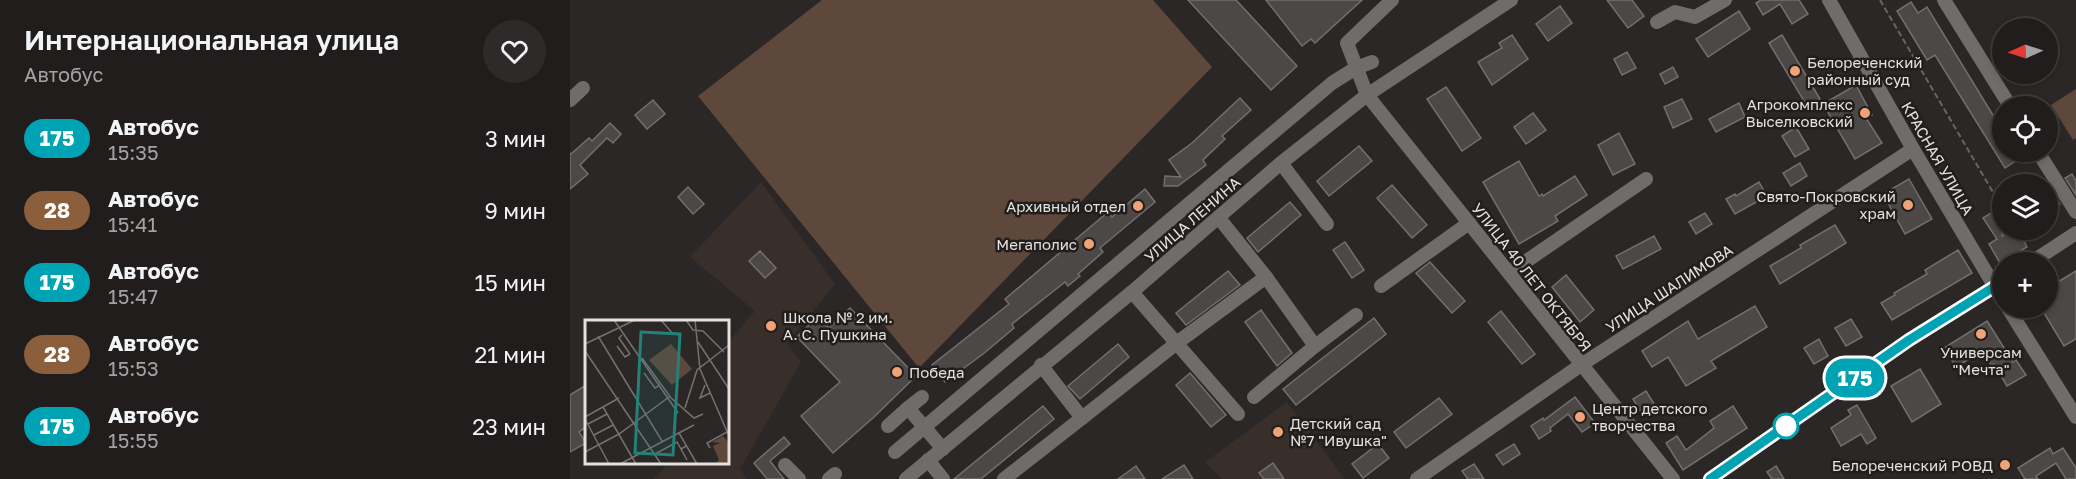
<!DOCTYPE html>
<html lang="ru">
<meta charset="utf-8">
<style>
:root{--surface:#201d1c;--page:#2d2a29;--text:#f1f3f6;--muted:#a2a2a3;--line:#3d3b3b}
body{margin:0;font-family:"Golos Text",sans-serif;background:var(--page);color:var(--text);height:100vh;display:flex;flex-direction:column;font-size:22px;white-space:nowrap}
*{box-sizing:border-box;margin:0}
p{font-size:20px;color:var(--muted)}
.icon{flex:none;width:33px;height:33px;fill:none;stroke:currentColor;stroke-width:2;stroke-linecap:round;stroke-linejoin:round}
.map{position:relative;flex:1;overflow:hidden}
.details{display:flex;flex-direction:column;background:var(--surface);width:570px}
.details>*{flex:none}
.badge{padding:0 12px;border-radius:20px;font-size:21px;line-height:39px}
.needle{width:39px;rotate:267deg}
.buttons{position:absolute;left:1422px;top:18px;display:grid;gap:12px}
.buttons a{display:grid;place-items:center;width:66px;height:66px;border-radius:50%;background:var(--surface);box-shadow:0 3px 9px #0003,0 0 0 2px var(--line);font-size:30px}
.map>.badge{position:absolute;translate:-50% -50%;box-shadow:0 0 0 3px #fff}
.round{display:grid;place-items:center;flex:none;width:63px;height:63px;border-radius:32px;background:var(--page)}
.headline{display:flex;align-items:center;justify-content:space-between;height:102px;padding:0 24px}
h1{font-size:28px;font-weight:600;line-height:45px}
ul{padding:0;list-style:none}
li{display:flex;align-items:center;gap:18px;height:72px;padding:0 24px}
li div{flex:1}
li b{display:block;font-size:22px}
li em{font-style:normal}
li .badge{min-width:66px;font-weight:700;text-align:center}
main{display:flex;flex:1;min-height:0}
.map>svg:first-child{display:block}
.built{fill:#382f2a}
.green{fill:#5e483c}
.building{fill:#4c4846;stroke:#746f6d;stroke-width:1.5}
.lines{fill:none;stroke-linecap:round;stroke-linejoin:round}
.path{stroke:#686463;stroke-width:2;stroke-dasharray:6 3;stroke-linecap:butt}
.minor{stroke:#6f6d6c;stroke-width:14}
.line-casing{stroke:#fff;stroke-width:14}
.line{stroke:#00a3b4;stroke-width:9}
.poi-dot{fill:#f0a279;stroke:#211e1c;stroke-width:2}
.stop-dot{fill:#fff;stroke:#00a3b4;stroke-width:3}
.labels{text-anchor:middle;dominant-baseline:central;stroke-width:5;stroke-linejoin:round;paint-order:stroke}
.poi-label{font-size:15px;fill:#e4e1e0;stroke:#211e1c;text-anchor:start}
.street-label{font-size:15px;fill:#e4e1e0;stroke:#211e1c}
.inset-road{fill:none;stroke:#757170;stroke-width:1.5}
.view{fill:#248179;fill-opacity:0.15;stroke:#248179;stroke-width:3}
.inset-edge{fill:none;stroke:#e4e1e0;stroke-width:3}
</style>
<main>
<section class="details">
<div class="headline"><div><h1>Интернациональная улица</h1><p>Автобус</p></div><a class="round"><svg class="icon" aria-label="heart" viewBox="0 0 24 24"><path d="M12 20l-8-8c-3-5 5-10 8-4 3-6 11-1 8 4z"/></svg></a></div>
<ul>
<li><span class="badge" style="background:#00a3b4;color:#fff">175</span><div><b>Автобус</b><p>15:35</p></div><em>3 мин</em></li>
<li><span class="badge" style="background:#8b5e3c;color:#fff">28</span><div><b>Автобус</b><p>15:41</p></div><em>9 мин</em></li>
<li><span class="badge" style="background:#00a3b4;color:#fff">175</span><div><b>Автобус</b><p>15:47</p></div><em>15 мин</em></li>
<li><span class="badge" style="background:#8b5e3c;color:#fff">28</span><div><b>Автобус</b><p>15:53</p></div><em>21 мин</em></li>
<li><span class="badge" style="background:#00a3b4;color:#fff">175</span><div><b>Автобус</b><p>15:55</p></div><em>23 мин</em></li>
</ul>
</section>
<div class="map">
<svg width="1506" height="479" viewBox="0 0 1506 479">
<rect width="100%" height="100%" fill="#2b2726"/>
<!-- built -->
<g class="built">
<path d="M191,182l74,102 -48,59 14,19 -61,107 7,10h-93l14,-16 60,-1v-120l27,-31 -65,-54z"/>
<path d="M717,402l58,77h-123l-17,-17z"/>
</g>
<!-- green -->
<g class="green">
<path d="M252,0h331l59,67 -293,301 -221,-272z"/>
<path d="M1506,89v49l-3,2 -22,-35z"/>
</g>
<!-- building -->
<g class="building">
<path d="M618,0h48l61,66 -26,24z"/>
<path d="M696,0h96l-47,43 -4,-4 -9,7z"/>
<path d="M1037,0h25l12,16 -16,12z"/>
<path d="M1191,0h38l9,14 -16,10 -12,-20 -17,11 -7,-12z"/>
<path d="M1341,2l7,11 9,-6 75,123v22h14l4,6 -15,10 -70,-113 -8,5 -30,-49z"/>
<path d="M990,6l12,17 -24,18 -12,-17z"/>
<path d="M1169,11l11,18 -42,28 -12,-18z"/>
<path d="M942,35l16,24 -36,26 -14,-23 24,-14 -3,-5z"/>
<path d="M1212,35l38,64 -13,7 -38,-63z"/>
<path d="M1057,52l9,16 -14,7 -8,-16z"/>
<path d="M1103,67l5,10 -13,7 -5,-10z"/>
<path d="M1286,85l16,30 -6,3 16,25 -27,16 -32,-55z"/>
<path d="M876,87l35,51 -19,13 -35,-52z"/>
<path d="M670,98l11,12 -29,26 3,3 -22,21 3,5 -28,21h-14l1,-10 16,1 -12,-17 23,-17z"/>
<path d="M1112,99l10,20 -19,9 -9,-21z"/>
<path d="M83,100l12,14 -18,15 -12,-14z"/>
<path d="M1169,103l6,14 -29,15 -7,-13z"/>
<path d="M963,113l13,17 -20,14 -12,-17z"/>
<path d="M40,123l11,11 -8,9 -6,-5 -27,27 8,9 -18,15v-36l1,1 18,-16 3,3z"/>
<path d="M1226,127l13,22 -14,8 -13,-21z"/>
<path d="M1049,133l16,31 -22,11 -15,-30z"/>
<path d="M789,146l13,15 -43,35 -12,-15z"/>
<path d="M949,161l20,35 3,-2 1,2 32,-20 12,19 -32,21 3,5 -39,23 -36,-62z"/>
<path d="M1230,163l7,13 -16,10 -8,-13z"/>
<path d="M1502,174l4,7v14l-11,-17z"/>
<path d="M1339,179l23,40 -27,15 -22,-40z"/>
<path d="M1189,182l8,14 -32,18 -9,-15 9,-5 1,2z"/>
<path d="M822,185l35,40 -15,13 -35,-40z"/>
<path d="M118,187l16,17 -11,10 -15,-17z"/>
<path d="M575,189l10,13 -55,46 3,4 -25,22 2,2 -12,10 -3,-4 -53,42 2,4 -31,26 -38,28 -13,-17 77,-61 -4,-5 103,-87 4,5z"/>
<path d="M1482,191l8,13 -12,7v-17z"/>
<path d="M720,202l11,13 -43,37 -11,-14z"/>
<path d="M1432,206v30l16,-6 9,17 -27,16 -11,-19 8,-5 -14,-21z"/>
<path d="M1135,213l7,11 -16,10 -7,-12z"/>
<path d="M1265,225l11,18 -66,41 -10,-18 31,-18 -1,-3z"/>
<path d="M1084,236l7,13 -38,20 -7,-13z"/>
<path d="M775,242l19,28 -12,8 -19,-28z"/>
<path d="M1388,250l14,23 -80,47 -11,-17 14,-8 -1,-2 33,-19 -2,-4z"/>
<path d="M190,251l16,17 -11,10 -16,-17z"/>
<path d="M860,262l35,39 -13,12 -36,-40z"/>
<path d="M658,271l12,14 -54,40 -10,-12z"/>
<path d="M1506,271v68l-12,7 -23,-38h7v-20z"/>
<path d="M996,275l28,35 -14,12 -28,-35z"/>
<path d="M1185,306l12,21 -56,34 5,7 -30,18 -18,-29 -16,10 -10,-16 46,-30 10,18z"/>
<path d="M280,308l66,68 -42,41 -41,36 -32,-37 39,-34 -43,-45 21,-21 11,12z"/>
<path d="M691,310l31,43 -15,13 -32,-44z"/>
<path d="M931,311l34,43 -13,10 -34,-42z"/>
<path d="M804,318l12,16 -90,71 -13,-16z"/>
<path d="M1281,319l11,18 -16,9 -11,-18z"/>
<path d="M1417,321l26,41 3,-2 10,15 -19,11 -13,-22 -3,1 -9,-14 -26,16 -12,-19z"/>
<path d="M1249,339l9,17 -14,8 -10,-16z"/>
<path d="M548,344l11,13 -49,42 -12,-13z"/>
<path d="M1350,369l21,35 -29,18 -21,-36z"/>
<path d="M620,373l36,42 -15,12 -35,-42z"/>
<path d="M16,385v42l-7,5 7,11 -16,9v-57z"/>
<path d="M1076,391l10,16 -13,9 -10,-17z"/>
<path d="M1005,397l20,26 -13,9 -14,-18 -18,14 1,3 -12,8 -8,-13 12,-8 1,2z"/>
<path d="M869,398l13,16 -46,34 -12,-16z"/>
<path d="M1287,405l19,33 -9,6 -6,-10 -20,12 -10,-18 20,-13 -3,-5z"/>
<path d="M473,406l11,13 -73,60h-27z"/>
<path d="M1163,406l14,22 -64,42 -17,-27 11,-7 9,14 28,-22 -4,-7z"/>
<path d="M214,437l6,7 -20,17 14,18h-17l-13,-16z"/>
<path d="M808,444l11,14 -26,20 -11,-14z"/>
<path d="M944,444l6,10 -17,11 -7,-10z"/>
<path d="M1480,448l3,6 10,-6 13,20v11h-10l-10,-16 -20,13 2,3h-13l-7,-11z"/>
<path d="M703,463l11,16h-20l-5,-6z"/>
<path d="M904,464l10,15h-16l-6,-8z"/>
<path d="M614,465l9,14h-31z"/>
<path d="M566,466l9,13h-27z"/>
<path d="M1206,466l8,13h-12l-5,-7z"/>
</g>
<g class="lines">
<!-- path -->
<path class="path" d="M1310,0l117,199"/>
<!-- minor -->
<g class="minor">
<path d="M822,0l-45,43 20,52 306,384"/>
<path d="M1259,0l84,149 89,150"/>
<path d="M1374,0l66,106"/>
<path d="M1087,22l18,-10 20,5 30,-17"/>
<path d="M0,100l13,-12"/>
<path d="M1468,152l38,60"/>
<path d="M711,163l46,61"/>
<path d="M1462,262l44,-29"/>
<path d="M939,273l137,-94"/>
<path d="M811,286l88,-63"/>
<path d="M562,292l106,122"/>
<path d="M1438,308l68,109"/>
<path d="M745,346l41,-31"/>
<path d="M352,397l-14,11 35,41"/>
<path d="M684,397l61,-51 -49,-69"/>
<path d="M512,418l96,-76 88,-65 -47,-59"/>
<path d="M318,426l20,-18"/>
<path d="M325,452l437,-369 24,-15 16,-6"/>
<path d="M358,460l15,19"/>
<path d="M215,465l14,14"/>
<path d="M259,479l6,-5"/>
<path d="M336,479l226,-187 149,-129 86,-68 144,-95"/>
<path d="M434,479l78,-61 -41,-53"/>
<path d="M847,479l164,-114 332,-216"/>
<path d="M1140,479l199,-139 93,-58"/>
</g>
</g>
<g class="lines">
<!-- line casing -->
<g class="line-casing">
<path id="line" d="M1140,479l199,-139 93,-58"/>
</g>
<!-- line -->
<use href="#line" class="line"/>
</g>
<!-- markers -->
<g class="poi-dot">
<circle cx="1225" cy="71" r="6"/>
<circle cx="1295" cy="113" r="6"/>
<circle cx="1338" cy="205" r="6"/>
<circle cx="568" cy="206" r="6"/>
<circle cx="519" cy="244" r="6"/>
<circle cx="201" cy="326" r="6"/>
<circle cx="1411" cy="334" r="6"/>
<circle cx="327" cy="372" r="6"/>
<circle cx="1010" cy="417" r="6"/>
<circle cx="708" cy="432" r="6"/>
<circle cx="1435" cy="465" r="6"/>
</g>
<circle class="stop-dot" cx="1216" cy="426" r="12"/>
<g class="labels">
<!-- poi labels -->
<g class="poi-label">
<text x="1237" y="62">Белореченский<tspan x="1237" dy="17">районный суд</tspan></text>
<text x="1283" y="104" text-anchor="end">Агрокомплекс<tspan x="1283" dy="17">Выселковский</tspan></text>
<text x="1326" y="196" text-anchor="end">Свято-Покровский<tspan x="1326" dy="17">храм</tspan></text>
<text x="556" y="206" text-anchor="end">Архивный отдел</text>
<text x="507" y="244" text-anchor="end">Мегаполис</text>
<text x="213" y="317">Школа № 2 им.<tspan x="213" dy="17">А. С. Пушкина</tspan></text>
<text x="1411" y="352" text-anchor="middle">Универсам<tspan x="1411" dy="17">"Мечта"</tspan></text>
<text x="339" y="372">Победа</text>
<text x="1022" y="408">Центр детского<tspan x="1022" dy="17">творчества</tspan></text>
<text x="720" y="423">Детский сад<tspan x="720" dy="17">№7 "Ивушка"</tspan></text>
<text x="1423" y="465" text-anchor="end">Белореченский РОВД</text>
</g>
<!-- street labels -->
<g class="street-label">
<text transform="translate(1368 158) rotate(60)">КРАСНАЯ УЛИЦА</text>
<text transform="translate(622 219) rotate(-41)">УЛИЦА ЛЕНИНА</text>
<text transform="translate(962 277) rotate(52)">УЛИЦА 40 ЛЕТ ОКТЯБРЯ</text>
<text transform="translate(1099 288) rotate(-33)">УЛИЦА ШАЛИМОВА</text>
</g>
</g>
<!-- overview -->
<g transform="translate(15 320)">
<rect width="144" height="144" fill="#2b2726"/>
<path d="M86,24l21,25 -20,16 -23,-25zM138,116l6,7v21h-14l4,-4 -6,-14 7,-3 -8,-1z" fill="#5e483c"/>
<path class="inset-road" d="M29,0l64,93M76,0l12,14M101,0l7,10 10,1 21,21M110,0l5,49 29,67M37,15l-3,3 11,16M13,16l64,105M113,22l31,47M0,24l50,-24M32,26l8,11 5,-3M0,31l76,113M57,38l29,40M59,53l11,15 5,-3M120,65l-5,13 10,-5M85,77l24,21 9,-4M18,87l33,57M100,88l12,-38 32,-25M0,97l34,-19M0,99l24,45M3,104l19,-10M94,113l18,31M9,115l19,-10M101,126l-5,3 6,11M125,128l-3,-5 20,-11M0,132l34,-18 50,-37M70,134l22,-12 4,7M35,144l74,-39"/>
<path class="view" d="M56,12l39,2 -7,121 -38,-2z"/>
<rect width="144" height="144" class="inset-edge"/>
</g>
</svg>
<div class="buttons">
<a><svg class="needle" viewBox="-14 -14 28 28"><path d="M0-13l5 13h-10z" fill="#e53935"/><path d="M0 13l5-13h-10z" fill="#a2a2a3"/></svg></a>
<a><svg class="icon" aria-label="locate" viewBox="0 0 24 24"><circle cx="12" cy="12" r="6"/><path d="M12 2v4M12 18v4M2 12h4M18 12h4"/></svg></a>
<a><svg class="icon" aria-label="layers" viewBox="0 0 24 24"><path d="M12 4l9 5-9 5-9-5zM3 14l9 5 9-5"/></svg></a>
<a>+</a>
</div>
<b class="badge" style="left:1285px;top:378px;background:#00a3b4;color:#fff">175</b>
</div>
</main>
